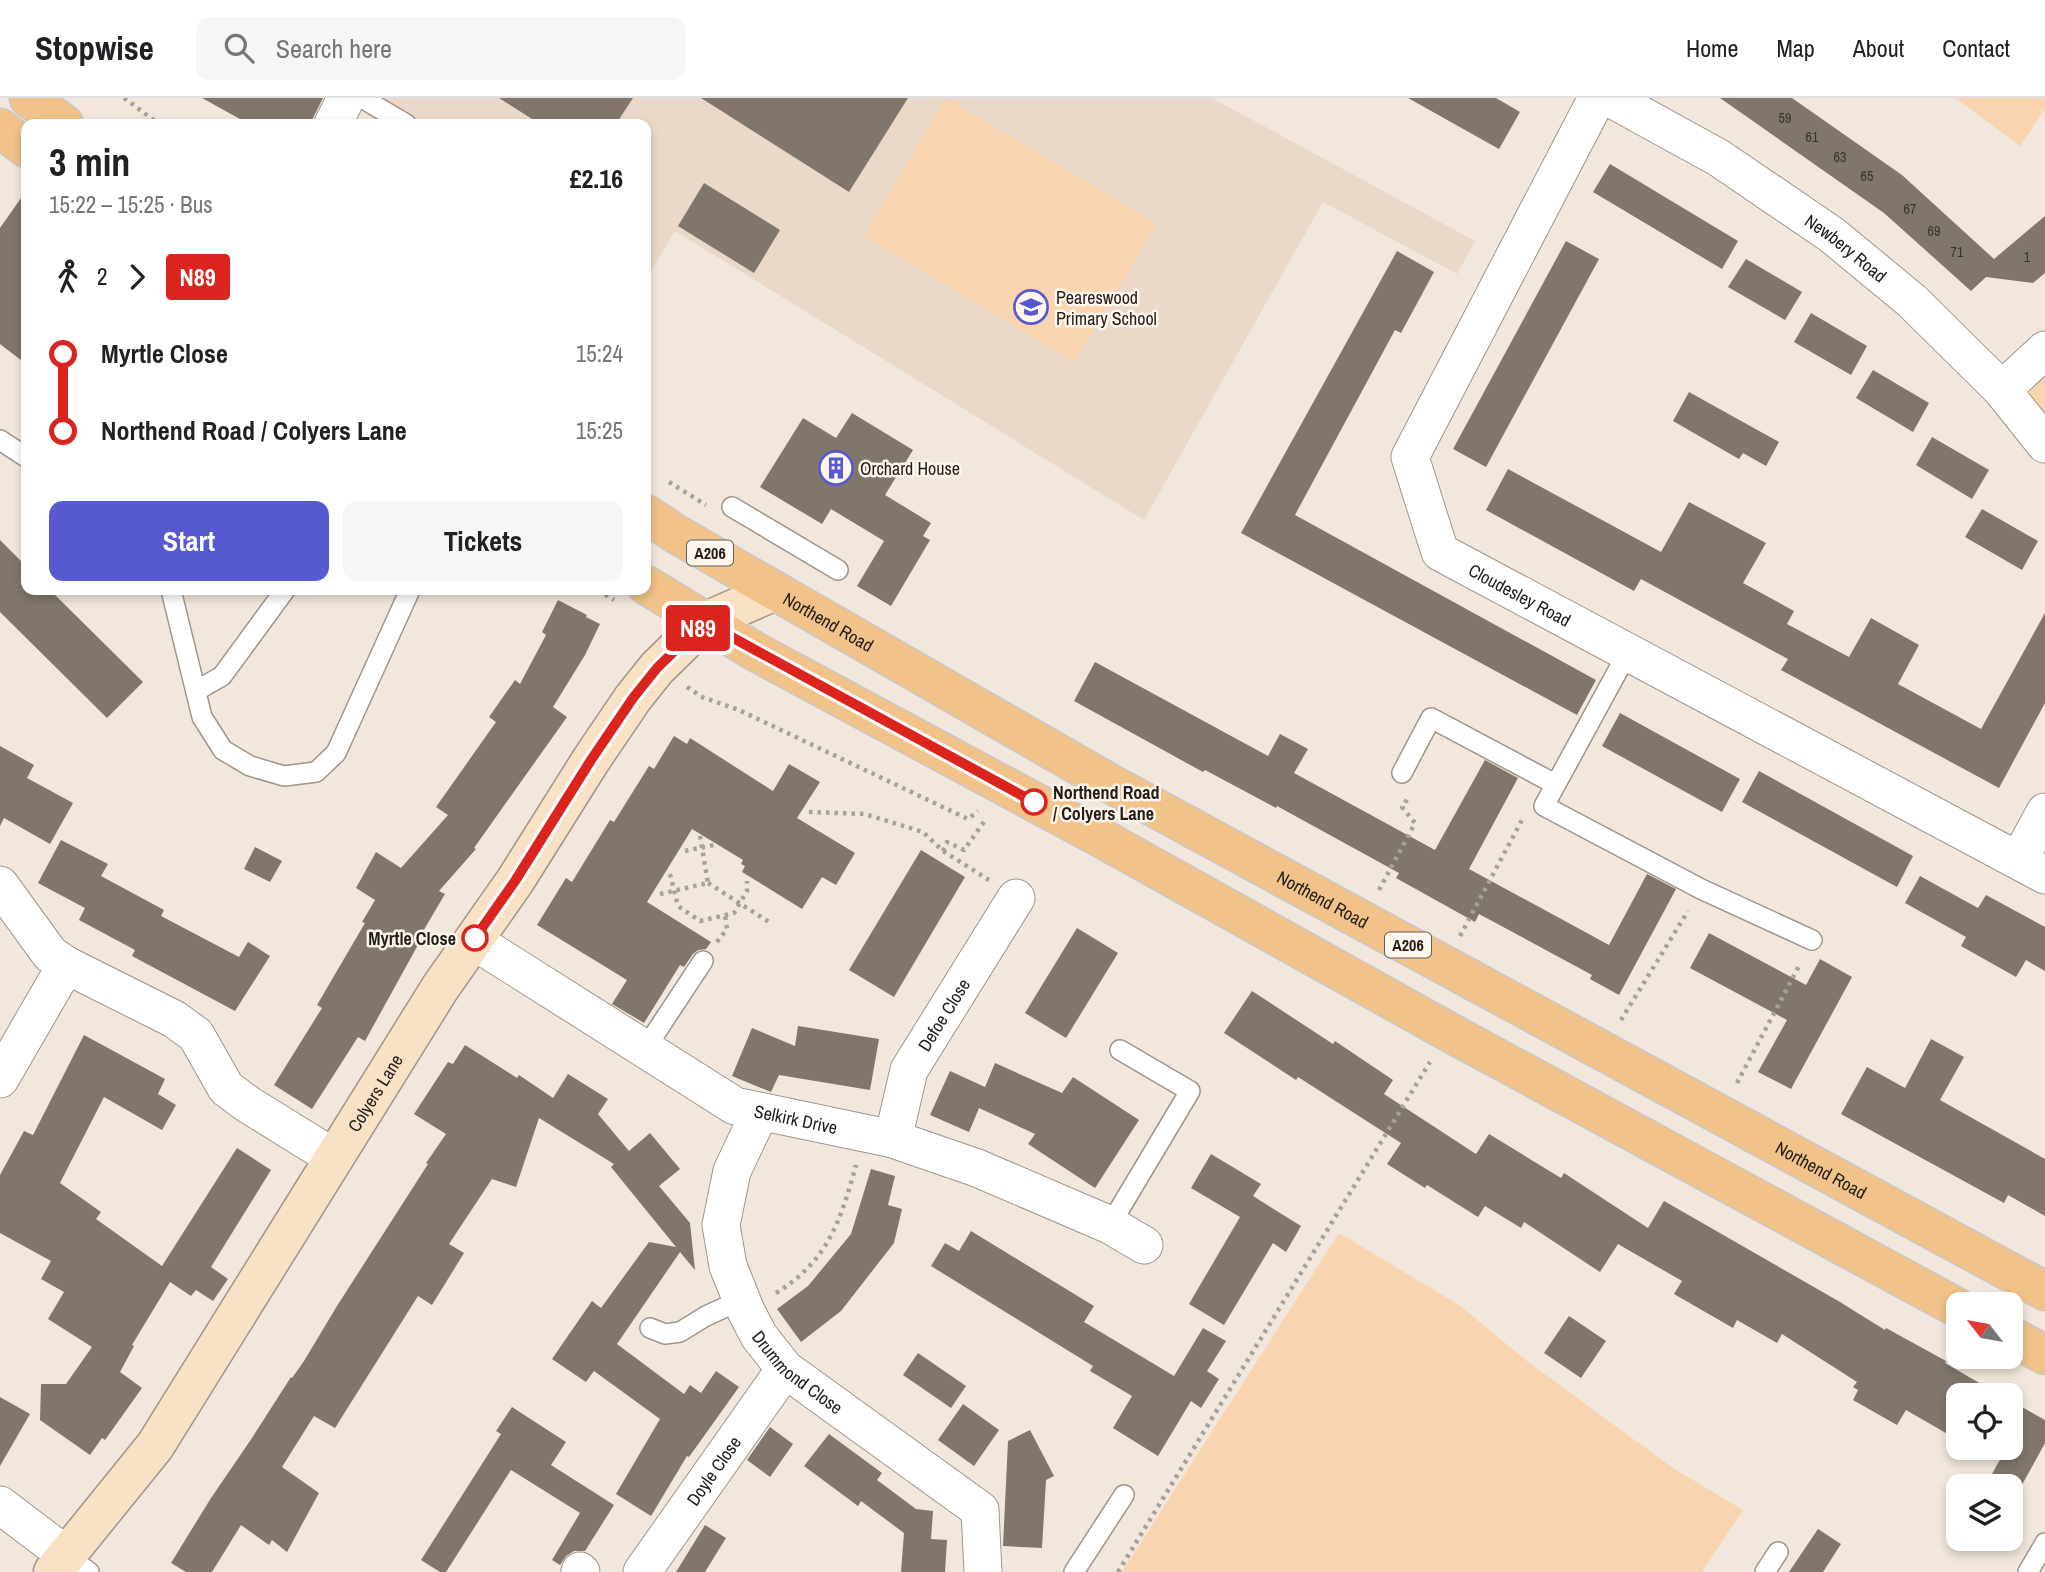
<!DOCTYPE html>
<meta charset="utf-8">
<style>
:root{--surface:#fff;--page:#f6f6f6;--text:#202124;--muted:#757577;--line:#e0e0e0;--accent:#5659d0}
body{margin:0;font-family:"Archivo Narrow",sans-serif;background:var(--page);color:var(--text);height:100vh;display:flex;flex-direction:column;font-size:26px;white-space:nowrap}
*{box-sizing:border-box;margin:0}
p{font-size:23px;color:var(--muted)}
.icon{flex:none;width:38px;height:38px;fill:none;stroke:currentColor;stroke-width:2;stroke-linecap:round;stroke-linejoin:round}
.map{position:relative;flex:1;overflow:hidden}
.side{position:absolute;left:21px;top:21px;width:630px;height:476px;display:flex;flex-direction:column;background:var(--surface);border-radius:14px;box-shadow:0 4px 10px #0003}
.side>*{flex:none}
.badge{padding:0 14px;border-radius:5px;font-size:24px;line-height:46px}
.needle{width:46px;rotate:301deg}
.fabs{position:absolute;left:1946px;top:1194px;display:grid;gap:14px}
.fabs a{display:grid;place-items:center;width:77px;height:77px;border-radius:14px;background:var(--surface);box-shadow:0 4px 10px #0003;font-size:35px}
.map>.badge{position:absolute;translate:-50% -50%;box-shadow:0 0 0 4px #fff}
.legs{display:flex;align-items:center;gap:10px;height:77px;padding:0 28px;font-size:23px}
.legs p{margin-inline-start:auto}
.summary{display:flex;align-items:center;justify-content:space-between;height:119px;padding:0 28px}
h1{font-size:38px;font-weight:800;line-height:52px}
.primary-button{display:flex;gap:14px;margin-top:auto;padding:14px 28px}
.primary-button a{flex:1;height:80px;border-radius:14px;background:var(--accent);color:#fff;font-size:28px;font-weight:800;line-height:80px;text-align:center}
.primary-button a+a{background:var(--page);color:var(--text)}
ul{padding:0 28px;list-style:none}
li{display:flex;align-items:center;gap:24px;height:77px;font-size:26px}
li i{display:grid;place-items:center;width:10px;height:100%;margin:0 9px;background:currentColor}
li i::after{content:'';width:18px;height:18px;margin:-9px;border:5px solid;border-radius:50%;background:var(--surface)}
li p{margin-inline-start:auto}
li:first-child i{background:linear-gradient(#0000 50%,currentColor 0)}
li:last-child i{background:linear-gradient(currentColor 50%,#0000 0)}
header{display:flex;align-items:center;gap:42px;box-sizing:border-box;height:98px;padding:0 35px;background:var(--surface);border-bottom:2px solid var(--line)}
header strong{font-size:33px}
nav{display:flex;gap:38px;margin-inline-start:auto;font-size:24px}
.search{width:490px;height:63px;background:var(--page);display:flex;align-items:center;gap:18px;box-sizing:border-box;padding:0 24px;border-radius:14px;color:var(--muted);font-size:26px}
.map>svg:first-child{display:block}
.built{fill:#ead9c8}
.green{fill:#f8d4b0}
.building{fill:#80766c}
.lines{fill:none;stroke-linecap:round;stroke-linejoin:round}
.lane-casing{stroke:#a0958b;stroke-width:22}
.street-casing{stroke:#a0958b;stroke-width:39}
.secondary-casing{stroke:#a0958b;stroke-width:41}
.primary-casing{stroke:#cac9c8;stroke-width:41}
.path{stroke:#a9a098;stroke-width:4.5;stroke-dasharray:3.5 5;stroke-linecap:butt}
.lane{stroke:#fff;stroke-width:19}
.street{stroke:#fff;stroke-width:37}
.secondary{stroke:#f8e1c4;stroke-width:38}
.primary{stroke:#f1c289;stroke-width:38}
.line-1-casing{stroke:#fff;stroke-width:16}
.line-1{stroke:#dc241f;stroke-width:10}
.stop-1-dot{fill:#fff;stroke:#dc241f;stroke-width:3.5}
.labels{text-anchor:middle;dominant-baseline:central;stroke-width:5;stroke-linejoin:round;paint-order:stroke}
.number-label{font-size:14px;fill:#39332e}
.shield{fill:#fef5ec;stroke:#635e58;stroke-width:2}
.shield-label{font-size:16px;font-weight:bold;fill:#211d19}
.street-label{font-size:18px;fill:#211d19;stroke:#fef5ec}
.poi-label{font-size:18px;fill:#211d19;stroke:#fef5ec;text-anchor:start}
.stop-label{font-size:18px;font-weight:bold;fill:#211d19;stroke:#fef5ec;text-anchor:start}
</style>
<header>
<strong>Stopwise</strong>
<div class="search"><svg class="icon" aria-label="search" viewBox="0 0 24 24"><circle cx="10" cy="10" r="6"/><path d="M15 15l6 6"/></svg>Search here</div>
<nav><a>Home</a><a>Map</a><a>About</a><a>Contact</a></nav>
</header>
<div class="map">
<svg width="2045" height="1474" viewBox="0 0 2045 1474">
<rect width="100%" height="100%" fill="#f2e7dc"/>
<!-- built -->
<path class="built" d="M384,0h828l263,143 -18,33 -134,-72 -179,318 -469,-289 -29,49v-156h-278z"/>
<!-- green -->
<g class="green">
<path d="M946,0l211,126 -83,138 -210,-126z"/>
<path d="M1955,0h90v11l-25,37z"/>
<path d="M2045,263v56c-21,-27 -19,-28 0,-56z"/>
<path d="M1339,1135l120,72 69,57 145,106 70,42 -41,62h-580z"/>
</g>
<!-- building -->
<g class="building">
<path d="M202,0h121l-13,26h-61z"/>
<path d="M499,0h134l-17,26h-76z"/>
<path d="M701,0h207l-59,94z"/>
<path d="M1408,0h88l24,14 -21,37z"/>
<path d="M1720,0h72l110,77 92,84 51,-43v57l-12,10 -47,-6 -15,14 -87,-78z"/>
<path d="M1610,66l128,77 -16,28 -129,-77z"/>
<path d="M704,85l76,47 -26,43 -76,-47z"/>
<path d="M26,93v173l-26,-20v-116z"/>
<path d="M1566,143l33,18 -113,208 -33,-18z"/>
<path d="M1397,153l37,21 -33,61 -6,-3 -100,185 301,165 -19,35 -336,-182z"/>
<path d="M1746,161l56,33 -17,28 -57,-33z"/>
<path d="M1811,215l56,33 -16,29 -57,-33z"/>
<path d="M1873,272l56,33 -16,29 -57,-34z"/>
<path d="M1689,294l90,50 -13,24 -23,-13 -4,6 -66,-38z"/>
<path d="M852,315l61,37 -28,45 46,28 -8,13 7,4 -39,66 -34,-20 27,-45 -53,-32 -9,15 -62,-37 43,-69 33,20z"/>
<path d="M1932,339l57,33 -17,29 -56,-34z"/>
<path d="M1508,371l153,83 28,-50 77,41 -23,40 51,28 -7,13 62,33 22,-39 48,27 -21,39 83,45 64,-116v90l-46,85 -218,-118 7,-11 -147,-80 -7,12 -148,-81z"/>
<path d="M1982,411l56,32 -16,29 -57,-33z"/>
<path d="M0,442l26,26v24h24l93,92 -36,36 -107,-106z"/>
<path d="M558,502l29,15 -1,2 14,7 -15,31 -32,52 14,10 -93,131 2,1 -37,42 6,3 -23,39 2,1 -59,107 -7,-4 -46,72 -38,-24 48,-77 -5,-3 48,-82 -3,-1 13,-22 -19,-12 20,-36 25,16 47,-53 -12,-8 60,-85 -7,-5 26,-37 5,4 26,-49 -4,-3z"/>
<path d="M1095,564l173,94 12,-22 28,15 -14,24 141,77 50,-90 33,18 -49,91 140,76 38,-71 29,15 -57,106 -29,-16 2,-4 -113,-61 -4,8 -79,-44 3,-5 -122,-67 -1,2 -71,-38 -2,2 -129,-71z"/>
<path d="M1620,615l120,66 -18,33 -120,-66z"/>
<path d="M674,638l13,8 3,-6 83,53 16,-27 31,18 -23,36 58,35 -19,32 -14,-8 -20,32 -60,-37 3,-6 -4,-2 2,-4 -51,-31 -45,73 64,40 -5,7 -8,1 -5,4 -9,13 -4,-2 -36,58 -32,-19 15,-24 -90,-55 29,-47 6,4 38,-62 4,2 35,-56 5,3z"/>
<path d="M0,648l34,19 -7,13 46,25 -23,41 -46,-26 -4,8z"/>
<path d="M1759,673l154,85 -16,31 -155,-85z"/>
<path d="M61,742l47,24 -7,12 63,34 -3,6 78,41 9,-15 22,14 -35,55 -103,-55 3,-6 -56,-30 6,-12 -47,-25z"/>
<path d="M255,749l27,14 -12,21 -26,-13z"/>
<path d="M921,752l44,27 -71,120 -45,-27z"/>
<path d="M1920,778l58,32 8,-13 59,32v44l-19,-11 -10,17 -55,-31 5,-9 -61,-34z"/>
<path d="M1077,830l41,25 -52,85 -41,-25z"/>
<path d="M1709,835l97,52 14,-26 32,18 -61,112 -33,-17 29,-52 -97,-52z"/>
<path d="M1252,893l81,53 2,-3 58,39 -9,14 92,60 13,-20 72,44 3,-5 84,55 16,-27 176,101 45,28 1,-2 60,33 -1,2 55,32h-42v45l-52,-30 -9,15 -44,-25 5,-10 -5,-3 4,-5 -75,-48 -5,9 -40,-23 -4,8 -59,-34 8,-13 -64,-37 -18,28 -76,-50 -3,6 -36,-22 -7,11 -51,-32 -2,3 -38,-24 14,-21 -103,-66 -2,3 -72,-47z"/>
<path d="M798,928l81,13 -9,51 -91,-15 -8,17 -39,-16 20,-48 43,18z"/>
<path d="M84,937l81,44 -7,15 18,11 -14,25 -58,-33 -44,86 41,29 -5,7 66,47 75,-118 34,22 -60,97 17,12 -15,22 -17,-11 -5,6 -21,-14 -38,63 2,1 -14,26 22,16 -37,52 -3,-2 -12,17 -50,-35 1,-36h25l26,-37 -44,-28 16,-27 -23,-13 10,-18 -51,-28v-58l24,-44 9,4z"/>
<path d="M1931,941l33,18 -24,43 105,59v57l-37,-21 -4,8 -163,-89 26,-47 38,21z"/>
<path d="M465,947l52,33 2,-3 34,23 15,-24 40,25 -10,15 31,37 21,-18 30,36 -21,17 31,37 5,47 -15,-18 -63,92 67,50 6,-9 11,8 15,-22 23,16 -50,70 -2,-1 -36,60 -35,-22 44,-75 -66,-48 -8,11 -34,-23 40,-58 9,7 48,-66 27,5 -65,-80 3,-3 -75,-46 -23,69 -24,-8 -43,65 15,9 -32,52 -14,-9 -83,132 -21,-12 -32,51 37,26 -32,59 -15,-12 -3,5 -28,-20 -29,47h-26l-15,-9 40,-65 41,-60 39,-61 1,1 12,-17 33,-55 91,-142 -2,-1 20,-29 -32,-20 34,-52 5,2z"/>
<path d="M995,965l67,30 11,-16 66,43 -44,68 -67,-44 7,-10 -56,-26 -10,24 -39,-17 20,-44 35,16z"/>
<path d="M1211,1056l50,30 -8,12 48,30 -15,26 -13,-9 -49,82 -35,-21 51,-87 -49,-29z"/>
<path d="M871,1071l24,7 -7,29 14,4 -8,34 -53,68 -40,31 -24,-33 31,-23 43,-52z"/>
<path d="M971,1133l123,75 -10,16 90,54 29,-48 23,13 -19,30 12,8 -18,29 -10,-7 -33,55 -45,-28 19,-32 -42,-25 3,-5 -162,-100 14,-23 14,8z"/>
<path d="M1569,1218l37,25 -25,37 -37,-25z"/>
<path d="M918,1255l48,33 -15,22 -48,-33z"/>
<path d="M0,1299l30,17 -30,52z"/>
<path d="M2011,1303l34,19v23l-34,62v-19h-14l-9,-5 19,-34h4z"/>
<path d="M963,1306l36,26 -25,36 -36,-26z"/>
<path d="M512,1309l54,35 -15,23 63,40 -29,46h-11l-8,5 -6,9 -8,-5 28,-47 -69,-43 -65,102h-6l-19,-12 80,-126 -5,-3z"/>
<path d="M770,1329l23,17 -23,33 -23,-17z"/>
<path d="M1030,1332l24,46 -8,4 -4,68 -39,-2 5,-105z"/>
<path d="M829,1336l53,39 -5,7 39,29 17,2 -2,28 16,1 -2,32h-44l3,-39 -43,-32 -3,5 -54,-40z"/>
<path d="M705,1427l21,13 -21,34h-29z"/>
<path d="M1818,1431l23,15 -18,28h-34z"/>
</g>
<g class="lines">
<!-- lane casing -->
<g class="lane-casing">
<g id="lane">
<path d="M362,0l44,26"/>
<path d="M0,342l26,17"/>
<path d="M732,409l106,63"/>
<path d="M171,492l31,127 21,33 27,16 34,10 32,-4 20,-19 74,-163"/>
<path d="M1628,554l-84,154 157,83 111,51"/>
<path d="M196,593l26,-15 63,-86"/>
<path d="M1402,675l29,-55 124,66"/>
<path d="M645,951l58,-88"/>
<path d="M1110,1127l80,-134 -70,-41"/>
<path d="M650,1230l15,6 15,-2 26,-16 35,-16"/>
<path d="M66,1457l23,17"/>
<path d="M1074,1474l50,-77"/>
<path d="M1765,1474l13,-20"/>
<path d="M2028,1474l17,-29"/>
</g>
</g>
<!-- street casing -->
<g class="street-casing">
<g id="street">
<path id="s1" d="M1597,0l-187,359 30,95 605,323"/>
<path id="s2" d="M1610,0l109,60 113,77 80,66 90,89 43,54"/>
<path d="M333,26l13,-26"/>
<path d="M2002,292l43,-40"/>
<path d="M2019,762l26,-48"/>
<path d="M0,787l50,69 16,11 -66,114"/>
<path id="s3" d="M474,843l261,165 158,33 84,29 133,57 34,20"/>
<path d="M66,867l108,54 22,16 30,53 23,17 84,52"/>
<path id="s4" d="M760,1014l-28,59 -11,54 7,41 18,45 13,25 26,33 195,141 3,62"/>
<path id="s5" d="M893,1041l16,-69 107,-172"/>
<path d="M0,1407l66,50"/>
<path d="M580,1473l1,1"/>
<path id="s6" d="M642,1474l143,-203"/>
</g>
</g>
<!-- secondary casing -->
<g class="secondary-casing">
<g id="secondary">
<path id="s7" d="M53,1474l102,-126 285,-458 75,-107 76,-121 42,-62 24,-30 47,-46 71,-31"/>
</g>
</g>
<!-- primary casing -->
<g class="primary-casing">
<g id="primary">
<path d="M29,0l35,26"/>
<path d="M0,30l26,20"/>
<path id="s8" d="M646,416l30,20 435,250 934,507"/>
<path d="M646,487l110,67 347,187 346,193 509,276"/>
<path d="M2011,1238l34,19"/>
</g>
</g>
<!-- path -->
<g class="path">
<path d="M124,0l35,26"/>
<path d="M669,384l37,23"/>
<path d="M598,492l16,10"/>
<path d="M687,589l15,10 37,13 229,109 10,-8"/>
<path d="M809,714l56,2 58,18 20,19 46,29"/>
<path d="M685,753l29,-6"/>
<path d="M943,753l4,-9 17,8 22,-31"/>
<path d="M670,776l8,32 22,15 34,-8 13,-22v-10"/>
<path d="M708,785l61,39"/>
<path d="M1379,792l36,-67 -13,-16 6,-9"/>
<path d="M660,796l48,-11 -8,-47"/>
<path d="M1460,838l62,-116"/>
<path d="M717,844l10,-13 -2,-14"/>
<path d="M1621,922l67,-109"/>
<path d="M1737,985l63,-119"/>
<path d="M776,1195c52,-32 65,-73 80,-128"/>
<path d="M1118,1474l312,-510"/>
</g>
<!-- lane -->
<use href="#lane" class="lane"/>
<!-- street -->
<use href="#street" class="street"/>
<!-- secondary -->
<use href="#secondary" class="secondary"/>
<!-- primary -->
<use href="#primary" class="primary"/>
</g>
<g class="lines">
<!-- line-1 casing -->
<g class="line-1-casing">
<path id="line-1" d="M475,840l40,-57 76,-121 42,-62 24,-30 47,-46 330,180"/>
</g>
<!-- line-1 -->
<use href="#line-1" class="line-1"/>
</g>
<!-- icons -->
<defs>
<g id="school-ring" transform="scale(1.75)"><circle r="9.5" fill="#fef5ec" stroke="#5659d0" stroke-width="1.5"/><path d="M0-5L7-2L0 1L-7-2ZM-4 1L0 2.5L4 1V4Q0 6-4 4Z" fill="#5659d0"/></g>
<g id="building-ring" transform="scale(1.75)"><circle r="9.5" fill="#fef5ec" stroke="#5659d0" stroke-width="1.5"/><path d="M-4-6H4V6H1V3H-1V6H-4ZM-2.5-4.3h1.7v1.8h-1.7ZM.8-4.3h1.7v1.8H.8ZM-2.5-1h1.7V.8h-1.7ZM.8-1h1.7V.8H.8Z" fill="#5659d0"/></g>
</defs>
<g fill-rule="evenodd">
<use href="#school-ring" x="1031" y="209"/>
<use href="#building-ring" x="836" y="370"/>
</g>
<!-- markers -->
<g class="stop-1-dot">
<circle cx="1034" cy="704" r="12"/>
<circle cx="475" cy="840" r="12"/>
</g>
<g class="labels">
<!-- number labels -->
<g class="number-label">
<text x="1785" y="20">59</text>
<text x="1812" y="39">61</text>
<text x="1840" y="59">63</text>
<text x="1867" y="78">65</text>
<text x="1910" y="111">67</text>
<text x="1934" y="133">69</text>
<text x="1957" y="154">71</text>
<text x="2027" y="159">1</text>
</g>
<!-- shield labels -->
<g class="shield">
<rect x="687" y="442.5" width="46" height="25" rx="5"/>
<rect x="1385" y="834.5" width="46" height="25" rx="5"/>
</g>
<g class="shield-label">
<text x="710" y="455">A206</text>
<text x="1408" y="847">A206</text>
</g>
<!-- street labels -->
<g class="street-label">
<text stroke="none"><textPath href="#s2" startOffset="280">Newbery Road</textPath></text>
<text stroke="none"><textPath href="#s1" startOffset="595">Cloudesley Road</textPath></text>
<text stroke="none"><textPath href="#s8" startOffset="212">Northend Road</textPath></text>
<text stroke="none"><textPath href="#s8" startOffset="779">Northend Road</textPath></text>
<text stroke="none"><textPath href="#s5" startOffset="136">Defoe Close</textPath></text>
<text stroke="none"><textPath href="#s7" startOffset="578">Colyers Lane</textPath></text>
<text stroke="none"><textPath href="#s3" startOffset="371">Selkirk Drive</textPath></text>
<text stroke="none"><textPath href="#s8" startOffset="1346">Northend Road</textPath></text>
<text stroke="none"><textPath href="#s4" startOffset="292">Drummond Close</textPath></text>
<text stroke="none"><textPath href="#s6" startOffset="124">Doyle Close</textPath></text>
</g>
<!-- poi labels -->
<g class="poi-label">
<text x="1056" y="199">Peareswood<tspan x="1056" dy="21">Primary School</tspan></text>
<text x="860" y="370">Orchard House</text>
</g>
<!-- stop labels -->
<g class="stop-label">
<text x="1053" y="694">Northend Road<tspan x="1053" dy="21">/ Colyers Lane</tspan></text>
<text x="456" y="840" text-anchor="end">Myrtle Close</text>
</g>
</g>
</svg>
<div class="fabs">
<a><svg class="needle" viewBox="-14 -14 28 28"><path d="M0-13l5 13h-10z" fill="#e53935"/><path d="M0 13l5-13h-10z" fill="#757577"/></svg></a>
<a><svg class="icon" aria-label="locate" viewBox="0 0 24 24"><circle cx="12" cy="12" r="6"/><path d="M12 2v4M12 18v4M2 12h4M18 12h4"/></svg></a>
<a><svg class="icon" aria-label="layers" viewBox="0 0 24 24"><path d="M12 4l9 5-9 5-9-5zM3 14l9 5 9-5"/></svg></a>
</div>
<b class="badge" style="left:698px;top:530px;background:#dc241f;color:#fff">N89</b>
<section class="side">
<div class="summary"><div><h1>3 min</h1><p>15:22 – 15:25 · Bus</p></div><b>£2.16</b></div>
<div class="legs"><svg class="icon" aria-label="walk" viewBox="0 0 24 24"><circle cx="13" cy="4" r="2"/><path d="M13 8l-2 6 4 7M11 14l-3 7M7 12l3-4h3l4 4"/></svg>2<svg class="icon" aria-label="forward" viewBox="0 0 24 24"><path d="M9 5l7 7-7 7"/></svg><b class="badge" style="background:#dc241f;color:#fff">N89</b></div>
<ul>
<li><i style="color:#dc241f"></i><b>Myrtle Close</b><p>15:24</p></li>
<li><i style="color:#dc241f"></i><b>Northend Road / Colyers Lane</b><p>15:25</p></li>
</ul>
<div class="primary-button"><a>Start</a><a>Tickets</a></div>
</section>
</div>
